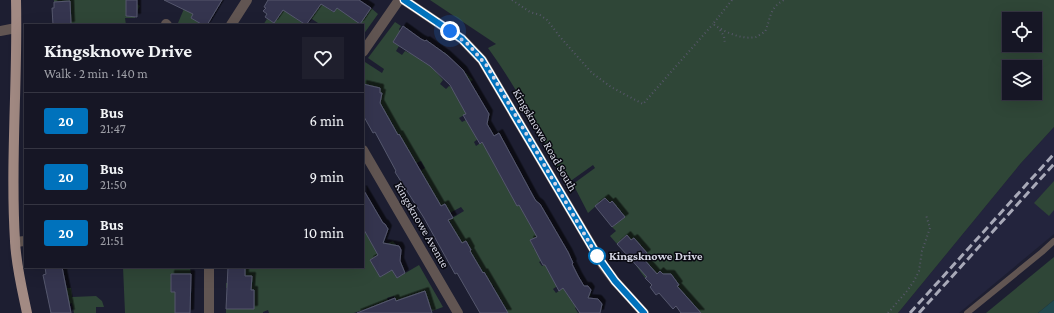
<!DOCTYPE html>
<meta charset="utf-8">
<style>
:root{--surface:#161625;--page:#1f1f2d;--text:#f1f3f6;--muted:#9e9fa7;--line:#353542}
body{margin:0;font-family:"Crimson Pro",serif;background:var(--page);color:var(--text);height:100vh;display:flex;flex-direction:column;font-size:15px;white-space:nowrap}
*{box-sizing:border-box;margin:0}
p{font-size:13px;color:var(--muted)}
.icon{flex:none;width:22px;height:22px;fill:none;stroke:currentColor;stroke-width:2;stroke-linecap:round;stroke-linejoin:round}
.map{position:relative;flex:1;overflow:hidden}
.sheet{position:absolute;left:24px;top:24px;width:340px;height:244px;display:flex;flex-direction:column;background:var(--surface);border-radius:0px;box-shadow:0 4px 16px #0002,0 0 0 1px var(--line)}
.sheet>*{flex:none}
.badge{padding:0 8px;border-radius:3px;font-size:14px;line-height:26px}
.tools{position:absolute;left:1002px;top:12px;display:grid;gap:8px}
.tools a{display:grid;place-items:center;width:40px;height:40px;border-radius:0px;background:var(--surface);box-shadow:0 4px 16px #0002,0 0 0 1px var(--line);font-size:20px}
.you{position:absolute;width:20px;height:20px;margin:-10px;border:3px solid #fff;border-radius:50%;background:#1a73e8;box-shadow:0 0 0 6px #1a73e833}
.map>.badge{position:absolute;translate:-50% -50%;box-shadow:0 0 0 2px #fff}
.round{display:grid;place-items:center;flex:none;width:42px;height:42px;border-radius:0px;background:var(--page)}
.headline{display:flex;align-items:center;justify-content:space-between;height:68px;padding:0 20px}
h1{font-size:19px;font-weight:700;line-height:30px}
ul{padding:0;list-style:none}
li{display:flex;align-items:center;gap:12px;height:56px;padding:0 20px;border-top:1px solid var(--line)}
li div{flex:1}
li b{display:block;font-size:15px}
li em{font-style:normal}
li .badge{min-width:44px;font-weight:700;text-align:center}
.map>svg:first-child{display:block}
.built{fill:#23243d}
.green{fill:#2f4637;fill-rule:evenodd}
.water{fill:#21494e}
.building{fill:#34354f;stroke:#55576d;filter:url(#shadow)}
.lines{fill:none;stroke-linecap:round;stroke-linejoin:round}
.path{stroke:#565769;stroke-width:2;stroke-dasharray:1 3;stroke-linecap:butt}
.lane{stroke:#615552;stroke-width:6}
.street{stroke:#615552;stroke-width:10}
.primary{stroke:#a28a83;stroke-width:10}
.rail{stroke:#a8a9b8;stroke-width:3;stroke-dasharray:8 4;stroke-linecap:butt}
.line-casing{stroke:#fff;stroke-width:9}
.line{stroke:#0072bc;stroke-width:6}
.walk{stroke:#d6d7e5;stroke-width:4;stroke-dasharray:0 7.2}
.stop-dot{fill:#fff;stroke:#0072bc;stroke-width:2}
.labels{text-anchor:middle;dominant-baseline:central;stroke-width:3;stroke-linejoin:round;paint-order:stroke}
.street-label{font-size:12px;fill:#d6d7e5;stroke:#090911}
.stop-label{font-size:12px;font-weight:bold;fill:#d6d7e5;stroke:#090911;text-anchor:start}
</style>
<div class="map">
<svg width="1054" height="313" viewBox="0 0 1054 313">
<defs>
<filter id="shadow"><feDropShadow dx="3.5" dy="-3.5" stdDeviation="0" flood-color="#0009"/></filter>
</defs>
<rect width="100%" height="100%" fill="#1d1e31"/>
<!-- built -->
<path class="built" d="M1054,127v107l-95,79h-61l123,-150z"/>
<!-- green -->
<g class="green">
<path d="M54,0h77l9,6 -3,5 -11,-1v6l9,1v1h-10l1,7h-55l-1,-24 -16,1z"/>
<path d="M201,0l-10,18 12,7h-25v-2l8,-19z"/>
<path d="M315,0l18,12 9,-12 18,23 11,-15 7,6 -15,21v-10h-42l-21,-14 -5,7 10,7h-42l4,-6 7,4 13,-19z"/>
<path d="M430,0h624v127l-33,36 -123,150h-197l-14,-16 -7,5 -6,-25 -3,-3h-2l-3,3 -6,-6 -3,3 -3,-3 -9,7 -10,-14 12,-11 -13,-15 -3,2 -4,-5 -10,9 -7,-8 6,-5 -4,-4 13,-10 -13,-15 -2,1 -5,-5 -17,15 -15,-29 22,-16 -2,-3 -28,20c-21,-46 -47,-96 -77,-137l8,-4zM1009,19h26v26h-26zM1009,67h26v26h-26z"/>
<path d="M395,22l6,4 -2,3 1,2 -7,11 6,4 -3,5 6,4 3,-4 4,2 10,-16 2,2 -3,19 7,5 18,-9 2,-2 3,4c-5,5 -8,11 -12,16l7,8 -3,4 6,5 3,-3 2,1 14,-15 8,8 -15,8 23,17 -22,13 3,4 4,-2 10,17 14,-8 -16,13 2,4 6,-4 11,18 16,-9 2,6 -16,9 9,16 9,-5 2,5 8,-4 2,3 -16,9 18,10 -5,10 10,18 16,-9 -11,22 -2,-3 -5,2 4,9h29l-24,13 3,4 6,-3 2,3 -3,2 4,7 25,-2 -23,16 3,4 7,-5 11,16 16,-11 1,2 -16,13 3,5 3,-2 1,2h-74l-17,-19 5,-3 -3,-6 -5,3v-9l-4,-7 -5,3 -5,-9 -16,8 -1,-1 10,-21 4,-2 -4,-9 -22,12 13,-15 -8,-16 -18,8 32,-19 -3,-4 -15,8 -1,-2 4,-2 -4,-7 -4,2 -29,-30 13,-8 -4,-7 -7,3 -15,-29 -21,2 16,-9 -8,-15 -23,-10 17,-1 2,-9h-2v-5l-17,-4v-13l2,-9 17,11 2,-4 -16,-11z"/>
<path d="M1054,181v29l-5,6 -15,-13z"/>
<path d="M363,226l12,23 18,-8 3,4 -26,15 10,17 22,-13 1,2 -10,6 4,6 22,-13 24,42 -11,4 -7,-19 -24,21 -7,-17 -7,2 2,5 -16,10 -2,-6 -17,6h-85l-1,-3 -5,2v1h-37v-4h28v-18l-26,-1v-2h-2v-5h25v-7h-6v-9h118z"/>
<path d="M1054,257v43l-16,13h-52z"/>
<path d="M123,267h67l1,7h-20v17l19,1 -15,21h-50z"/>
<path d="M66,288h5l1,9 24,-1 6,5 2,6h-8v6h-22l-2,-10 -3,1z"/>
</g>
<!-- water -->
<path class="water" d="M1054,300v13h-16z"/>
<!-- building -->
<g class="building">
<path d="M126,0h11v17l-11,-1z"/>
<path d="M164,0h58l-15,25h-4l-12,-7 2,-4z"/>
<path d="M268,0h91l12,8 -11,16 -23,-16 -3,4 -13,-8 -15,21 -23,-15 -9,13 -9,-6 2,-3 -4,-3 3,-3 -2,-1z"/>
<path d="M70,1l1,24h-18l-1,-17h2v-6z"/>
<path d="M403,26l18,13 4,2 1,-1 21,15 16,15 26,44 -2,10 7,12 5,-3 34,63 3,5 4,3 28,48 5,11 -1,1 6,12 6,10h4l3,4 -3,8 10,1 4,5 -2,9h-20l-17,-25 -4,3 -14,-26h-2l-13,-25 7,-3 -18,-32 -2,1 -35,-64 -2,2 -17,-29 3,-1 -16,-29 -20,-19 -37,-24z"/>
<path d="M363,84l17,4v5h2l-2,10 18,32 1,-1 42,72 4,-2 8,14 -5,2 14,23 4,-2 5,9 -1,1 13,22 1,-1 24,41h-28l-23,-40 -2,1 -31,-56 -29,-46 1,-1 -21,-39 -2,1 -10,-18z"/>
<path d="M363,189l20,34 2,1 3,5 -5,14 16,3 2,4 -1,11 5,12 -8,5 -5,-8 -12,7 -10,-17 8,-5 -15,-27z"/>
<path d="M605,198l5,5 2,-2 13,16 -13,10 -17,-21z"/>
<path d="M627,235l4,5 3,-2 13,15 -5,4 15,17 3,-3 3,3h8l8,11 -2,1 24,27h-20l-5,-7 -3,3 -14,-16 -3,2 -6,-8 2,-2 -7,-7 2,-1 -30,-33z"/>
<path d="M45,267h17l9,46h-20l-8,-38 3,-1z"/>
<path d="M228,267h17v9h7l-1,14h3v19h-28z"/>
<path d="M171,274h20l-1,39h-15v-21h-4z"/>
<path d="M425,291l7,22h-75l38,-15 1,3z"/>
</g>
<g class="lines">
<!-- path -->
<g class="path">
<path d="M512,0l18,12 10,3 7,5 14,18 31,35 19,14 32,17 70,-80"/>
<path d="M732,0l-19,24c11,8 29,16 43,13 3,-1 6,-4 9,-5 6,-14 4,-24 19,-32"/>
<path d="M720,30l4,6 1,8"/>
<path d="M888,313l19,-22 7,-10 5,-10 3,-20 8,-23 -4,-13"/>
</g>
<!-- lane -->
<path class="lane" d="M967,313l75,-61 12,-11"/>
<!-- street -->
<g class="street">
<path d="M404,0l58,39 20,21 121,205 12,16 29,32"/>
<path d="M166,24l1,1"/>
<path d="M231,25l16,-25"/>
<path d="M0,31l16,-3"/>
<path d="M363,52l36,-52"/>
<path d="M363,150l95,163"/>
<path d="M15,242l10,-1"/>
<path d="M209,313v-46"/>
</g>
<!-- primary -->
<path class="primary" d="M16,0c2,80 -6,161 -1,241 1,24 7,48 12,72"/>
<!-- rail -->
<g class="rail">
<path d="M910,313l144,-159"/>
<path d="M919,313l135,-149"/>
</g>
</g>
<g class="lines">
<!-- line casing -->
<g class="line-casing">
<path id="line" d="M404,0l58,39 20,21 118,200 15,21 29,32"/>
</g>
<!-- line -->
<use href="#line" class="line"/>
<!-- walk -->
<path class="walk" d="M450,31l19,14 18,21 110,190"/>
</g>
<!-- markers -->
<circle class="stop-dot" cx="597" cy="256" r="8"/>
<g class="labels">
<!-- street labels -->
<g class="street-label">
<text transform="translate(545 140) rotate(60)">Kingsknowe Road South</text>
<text transform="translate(422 225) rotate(60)">Kingsknowe Avenue</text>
</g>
<!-- stop labels -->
<g class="stop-label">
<text x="609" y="256">Kingsknowe Drive</text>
</g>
</g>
</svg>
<div class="tools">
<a><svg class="icon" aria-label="locate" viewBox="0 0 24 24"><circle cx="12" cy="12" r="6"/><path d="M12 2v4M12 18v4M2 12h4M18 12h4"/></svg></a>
<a><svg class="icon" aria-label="layers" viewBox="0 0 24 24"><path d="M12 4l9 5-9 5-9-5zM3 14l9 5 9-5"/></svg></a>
</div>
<div class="you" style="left:450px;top:31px"></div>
<section class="sheet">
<div class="headline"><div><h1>Kingsknowe Drive</h1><p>Walk · 2 min · 140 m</p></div><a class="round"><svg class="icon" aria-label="heart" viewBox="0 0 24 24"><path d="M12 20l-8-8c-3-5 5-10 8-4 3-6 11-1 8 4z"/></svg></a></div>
<ul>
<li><span class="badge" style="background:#0072bc;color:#fff">20</span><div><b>Bus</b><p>21:47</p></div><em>6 min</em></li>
<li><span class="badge" style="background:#0072bc;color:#fff">20</span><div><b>Bus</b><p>21:50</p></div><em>9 min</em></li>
<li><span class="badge" style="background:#0072bc;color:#fff">20</span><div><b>Bus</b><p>21:51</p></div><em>10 min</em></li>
</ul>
</section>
</div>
